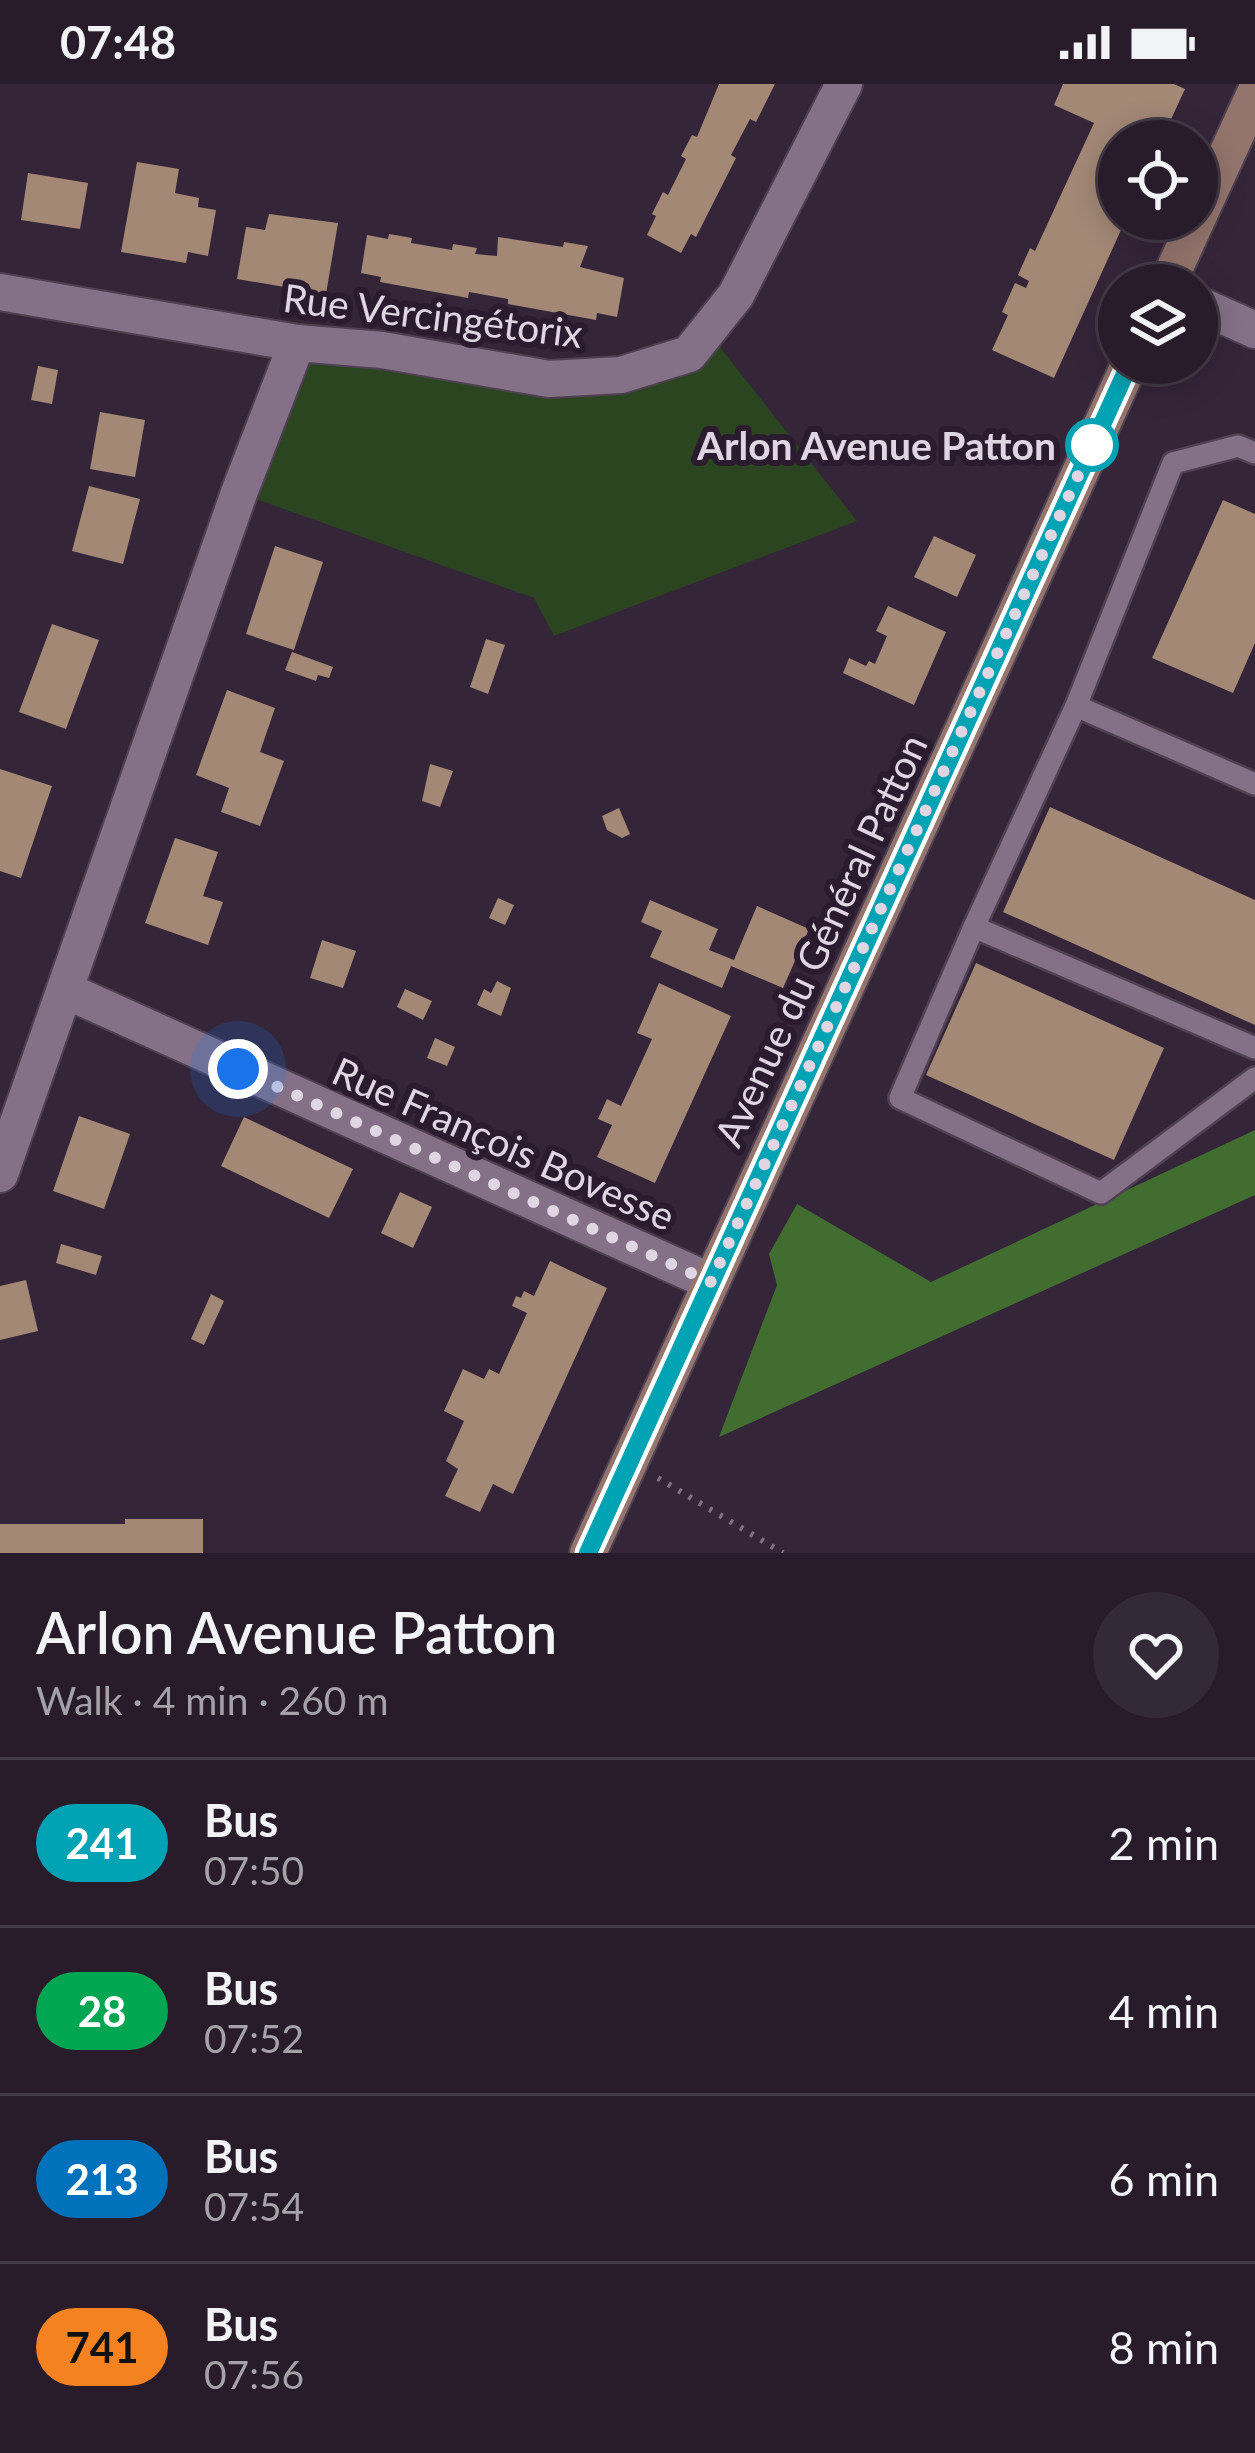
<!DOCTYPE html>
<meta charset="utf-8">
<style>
:root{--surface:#281c2b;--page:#342937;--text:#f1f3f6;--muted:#a5a1a9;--line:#443a47}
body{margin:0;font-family:Lato,sans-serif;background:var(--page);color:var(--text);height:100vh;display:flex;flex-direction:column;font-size:45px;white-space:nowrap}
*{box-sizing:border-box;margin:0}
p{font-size:39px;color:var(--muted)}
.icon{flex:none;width:66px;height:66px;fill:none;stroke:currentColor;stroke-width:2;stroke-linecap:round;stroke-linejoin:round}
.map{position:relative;height:1469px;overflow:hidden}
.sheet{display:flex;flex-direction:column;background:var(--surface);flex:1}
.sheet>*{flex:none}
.badge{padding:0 24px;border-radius:39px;font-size:42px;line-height:78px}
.controls{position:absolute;left:1098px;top:36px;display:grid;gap:24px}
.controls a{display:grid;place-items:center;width:120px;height:120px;border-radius:50%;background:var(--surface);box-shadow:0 6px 30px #0003,0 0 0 3px var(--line);font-size:60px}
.you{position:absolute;width:60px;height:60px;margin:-30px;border:9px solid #fff;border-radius:50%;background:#1a73e8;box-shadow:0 0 0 18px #1a73e833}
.map>.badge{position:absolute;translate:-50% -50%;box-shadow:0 0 0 6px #fff}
.round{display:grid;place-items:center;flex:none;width:126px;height:126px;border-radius:63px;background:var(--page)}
.summary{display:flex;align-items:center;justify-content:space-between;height:204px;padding:0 36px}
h1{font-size:57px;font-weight:600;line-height:90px}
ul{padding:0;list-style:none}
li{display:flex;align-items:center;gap:36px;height:168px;padding:0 36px;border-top:3px solid var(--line)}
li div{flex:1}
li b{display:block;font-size:45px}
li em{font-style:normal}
li .badge{min-width:132px;font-weight:700;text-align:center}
.status{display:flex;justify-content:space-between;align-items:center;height:84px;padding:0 60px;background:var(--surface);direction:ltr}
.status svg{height:33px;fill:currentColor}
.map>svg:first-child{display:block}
.green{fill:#2a451f}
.forest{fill:#426d30}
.building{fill:#a38876}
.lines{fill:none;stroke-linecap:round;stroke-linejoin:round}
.lane-casing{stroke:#4f4152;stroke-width:26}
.street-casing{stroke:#4f4152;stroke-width:40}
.secondary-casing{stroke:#4f4152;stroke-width:40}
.path{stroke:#7e7182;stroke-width:6;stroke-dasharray:3 9;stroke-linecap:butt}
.lane{stroke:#847188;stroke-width:21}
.street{stroke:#847188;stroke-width:36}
.secondary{stroke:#94756d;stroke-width:36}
.line-casing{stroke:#fff;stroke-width:27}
.line{stroke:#00a3b4;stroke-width:18}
.walk{stroke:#e0d5e2;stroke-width:12;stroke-dasharray:0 21.6}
.stop-dot{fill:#fff;stroke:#00a3b4;stroke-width:6}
.labels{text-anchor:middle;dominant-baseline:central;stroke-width:12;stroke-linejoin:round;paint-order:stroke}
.street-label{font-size:39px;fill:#e0d5e2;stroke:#2b1b2e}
.stop-label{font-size:39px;font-weight:bold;fill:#e0d5e2;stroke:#2b1b2e;text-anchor:end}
</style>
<div class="status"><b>07:48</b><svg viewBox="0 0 49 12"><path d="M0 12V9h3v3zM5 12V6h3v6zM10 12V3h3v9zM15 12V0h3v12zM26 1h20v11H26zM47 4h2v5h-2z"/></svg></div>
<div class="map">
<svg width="1255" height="1469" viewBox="0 0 1255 1469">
<rect width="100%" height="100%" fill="#352539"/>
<!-- green -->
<path class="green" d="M708,248l149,189 -303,115 -20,-38 -295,-105 58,-150 252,36z"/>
<!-- forest -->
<path class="forest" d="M1255,1046v65l-536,242 58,-152 -8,-31 28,-50 134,78z"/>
<!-- building -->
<g class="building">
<path d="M719,0h56l-19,38 -6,-3 -19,36 5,3 -40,79 -5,-3 -10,19 -34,-18 9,-19 -4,-2 11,-22 5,3 18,-36 -5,-3 11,-21 5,2z"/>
<path d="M1063,0h111l11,5 -24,52h-42v78h7l-72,159 -62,-28 16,-35 -6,-3 13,-29 11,5 3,-7 -11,-6 12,-27 5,3 59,-128 -40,-18z"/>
<path d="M137,78l42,7 -4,24 24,5 -1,9 18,3 -8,46 -20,-4 -2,11 -65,-11z"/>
<path d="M28,89l60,10 -8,46 -59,-9z"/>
<path d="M269,130l69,9 -12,71 -89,-15 9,-52 19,3z"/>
<path d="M389,150l23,4 -1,5 41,7 1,-6 24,4 -2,6 22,2 1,-19 65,10 1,-5 24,4 -8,21 44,11 -7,39 -20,-4 -1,7 -88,-16v-5l-39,-7 -1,6 -88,-16 1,-5 -20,-4 6,-38 21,4z"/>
<path d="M38,282l20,4 -6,34 -21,-4z"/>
<path d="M100,328l45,8 -10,57 -45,-8z"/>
<path d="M89,402l51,13 -17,65 -51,-13z"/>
<path d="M1223,416l32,14v129l-22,50 -81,-35z"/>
<path d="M934,452l42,19 -19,42 -43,-20z"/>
<path d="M275,462l48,16 -29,88 -48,-16z"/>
<path d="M888,522l58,26 -32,73 -71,-32 6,-15 17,8 3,-5 6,3 12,-28 -11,-5z"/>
<path d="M52,540l47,16 -33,89 -47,-17z"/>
<path d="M486,555l19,6 -17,49 -18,-7z"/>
<path d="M292,568l41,15 -4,11 -11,-3 -2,6 -31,-11z"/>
<path d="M227,606l48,18 -15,44 24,9 -24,65 -39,-14 8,-24 -33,-13z"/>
<path d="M430,680l23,7 -13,36 -18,-6z"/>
<path d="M0,685l52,17 -31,92 -21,-7z"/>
<path d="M1050,723l205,93v125l-252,-113z"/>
<path d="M619,724l11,26 -8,4 -15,-8 -5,-14z"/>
<path d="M175,754l43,14 -15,44 20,6 -15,43 -63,-22z"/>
<path d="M498,814l16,7 -9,20 -16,-7z"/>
<path d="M650,816l68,29 -9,21 25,10 23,-54 52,23 -26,59 -52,-22 -9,22 -72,-31 12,-26 -21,-9z"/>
<path d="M322,856l34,11 -13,37 -33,-10z"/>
<path d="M976,879l188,85 -50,112 -188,-85z"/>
<path d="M497,897l14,7 -10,28 -24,-11 7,-16 7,4z"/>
<path d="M659,899l72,33 -76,167 -58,-26 15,-32 -14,-6 9,-20 14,7 15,-32 16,-35 -15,-6z"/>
<path d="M405,905l27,12 -9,19 -26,-13z"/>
<path d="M435,954l20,9 -8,19 -20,-8z"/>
<path d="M79,1032l51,18 -26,75 -51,-18z"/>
<path d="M244,1033l109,52 -24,49 -108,-52z"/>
<path d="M400,1108l32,15 -19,41 -32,-15z"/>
<path d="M61,1160l41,12 -6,19 -40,-12z"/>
<path d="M550,1177l57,27 -94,206 -20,-10 -13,28 -35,-16 13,-27 -12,-8 18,-40 -20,-10 19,-42 21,10 5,-10 10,5 28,-61 -15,-7 4,-10 5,2 3,-7 10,5z"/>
<path d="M26,1196l12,51 -38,9v-54z"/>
<path d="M211,1210l13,7 -20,44 -13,-6z"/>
<path d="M125,1435h78v34h-203v-29h125z"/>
</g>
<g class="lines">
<!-- lane casing -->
<g class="lane-casing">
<g id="lane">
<path d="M1255,369l-17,-7 -65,17 -97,243 179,78"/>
<path d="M1076,622l-102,221 281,121"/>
<path d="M974,843l-74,171 201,95 154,-115"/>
</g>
</g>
<!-- street casing -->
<g class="street-casing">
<g id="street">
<path d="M0,208l297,51 85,7 167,29 72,-4 68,-21 47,-59 108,-211"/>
<path d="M1197,220l58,26"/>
<path d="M67,907l644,291"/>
<path d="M0,1090l239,-681 58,-150"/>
</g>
</g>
<!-- secondary casing -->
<g class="secondary-casing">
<g id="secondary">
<path d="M1167,201l88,-192"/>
<path d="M588,1469l542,-1190"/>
</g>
</g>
<!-- path -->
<path class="path" d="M658,1394l125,75"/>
<!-- lane -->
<use href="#lane" class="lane"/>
<!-- street -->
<use href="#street" class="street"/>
<!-- secondary -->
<use href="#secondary" class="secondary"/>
</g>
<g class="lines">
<!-- line casing -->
<g class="line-casing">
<path id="line" d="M588,1469l542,-1190"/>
</g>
<!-- line -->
<use href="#line" class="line"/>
<!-- walk -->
<path class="walk" d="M238,985l473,213 381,-837"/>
</g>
<!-- markers -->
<circle class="stop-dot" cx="1092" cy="361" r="24"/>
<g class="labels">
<!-- street labels -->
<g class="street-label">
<text transform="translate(433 231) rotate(7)">Rue Vercingétorix</text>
<text transform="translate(820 856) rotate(-65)">Avenue du Général Patton</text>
<text transform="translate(504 1059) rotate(24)">Rue François Bovesse</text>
</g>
<!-- stop labels -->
<g class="stop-label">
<text x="1056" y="361">Arlon Avenue Patton</text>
</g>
</g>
</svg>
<div class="controls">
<a><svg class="icon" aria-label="locate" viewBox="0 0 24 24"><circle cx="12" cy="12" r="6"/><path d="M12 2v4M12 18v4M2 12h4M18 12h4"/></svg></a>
<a><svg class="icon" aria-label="layers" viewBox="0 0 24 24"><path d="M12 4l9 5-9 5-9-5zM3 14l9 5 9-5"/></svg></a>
</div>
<div class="you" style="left:238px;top:985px"></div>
</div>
<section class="sheet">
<div class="summary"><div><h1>Arlon Avenue Patton</h1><p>Walk · 4 min · 260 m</p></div><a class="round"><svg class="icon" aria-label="heart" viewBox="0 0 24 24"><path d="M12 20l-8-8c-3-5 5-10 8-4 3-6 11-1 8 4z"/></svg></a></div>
<ul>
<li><span class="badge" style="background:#00a3b4;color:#fff">241</span><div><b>Bus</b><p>07:50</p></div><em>2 min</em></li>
<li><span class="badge" style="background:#00a651;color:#fff">28</span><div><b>Bus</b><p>07:52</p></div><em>4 min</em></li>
<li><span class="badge" style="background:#0072bc;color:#fff">213</span><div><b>Bus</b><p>07:54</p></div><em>6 min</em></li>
<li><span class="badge" style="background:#f58220;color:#111">741</span><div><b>Bus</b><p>07:56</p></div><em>8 min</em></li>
</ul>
</section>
